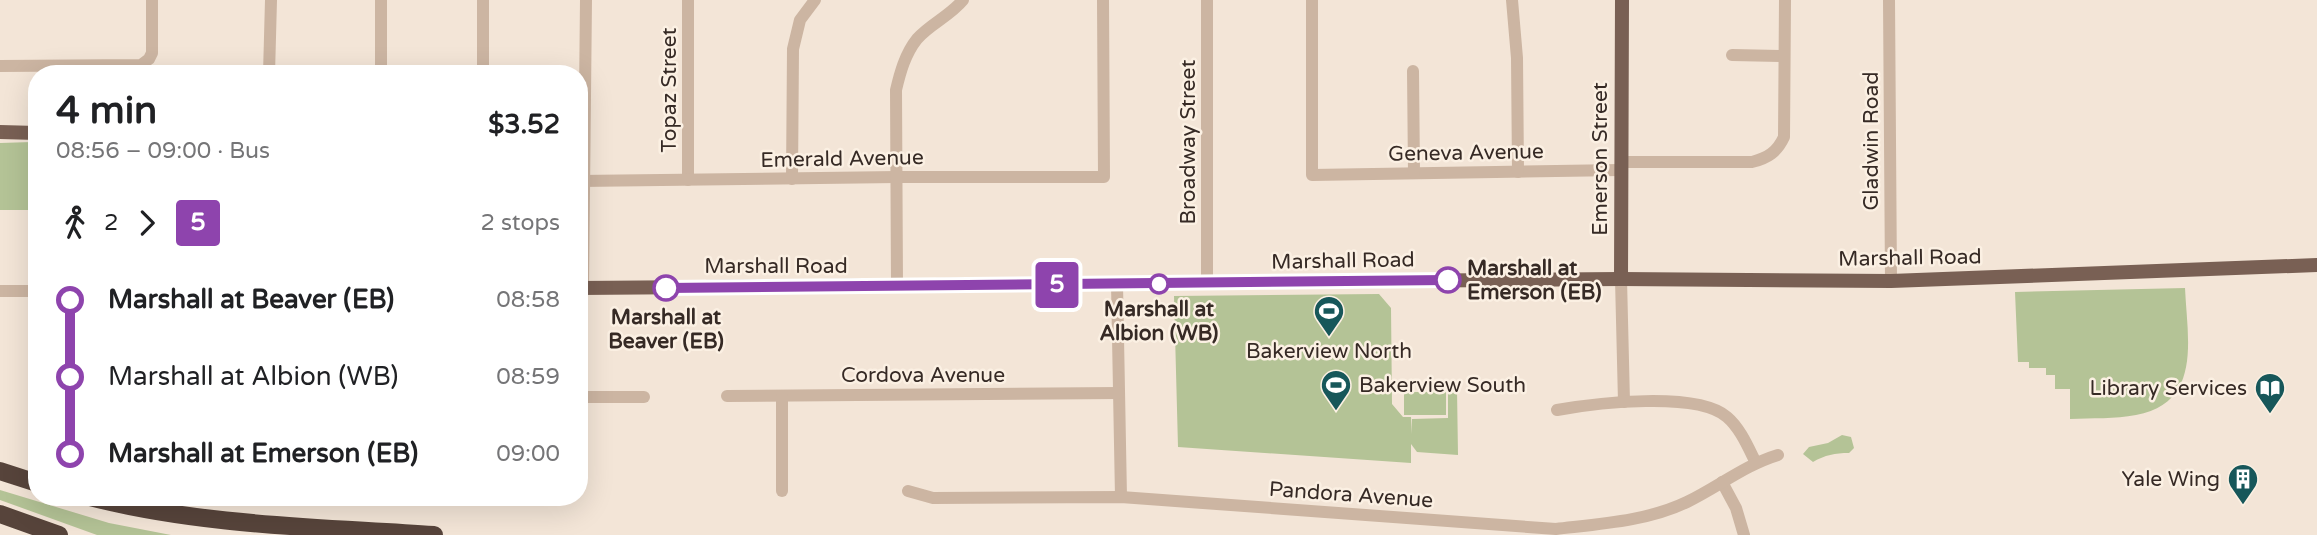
<!DOCTYPE html>
<meta charset="utf-8">
<style>
:root{--surface:#fff;--page:#f6f6f6;--text:#202124;--muted:#757577}
body{margin:0;font-family:"Varela Round",sans-serif;background:var(--page);color:var(--text);height:100vh;display:flex;flex-direction:column;font-size:26px;white-space:nowrap}
*{box-sizing:border-box;margin:0}
p{font-size:23px;color:var(--muted)}
.icon{flex:none;width:38px;height:38px;fill:none;stroke:currentColor;stroke-width:2;stroke-linecap:round;stroke-linejoin:round}
.map{position:relative;flex:1;overflow:hidden}
.sheet{position:absolute;left:28px;top:65px;width:560px;height:441px;display:flex;flex-direction:column;background:var(--surface);border-radius:28px;box-shadow:0 7px 28px #0002}
.sheet>*{flex:none}
.badge{padding:0 14px;border-radius:5px;font-size:24px;line-height:46px}
.map>.badge{position:absolute;translate:-50% -50%;box-shadow:0 0 0 4px #fff}
.legs{display:flex;align-items:center;gap:10px;height:77px;padding:0 28px;font-size:23px}
.legs p{margin-inline-start:auto}
.overview{display:flex;align-items:center;justify-content:space-between;height:119px;padding:0 28px}
h1{font-size:38px;font-weight:700;line-height:52px}
ul{padding:0 28px;list-style:none}
li{display:flex;align-items:center;gap:24px;height:77px;font-size:26px}
li i{display:grid;place-items:center;width:10px;height:100%;margin:0 9px;background:currentColor}
li i::after{content:'';width:18px;height:18px;margin:-9px;border:5px solid;border-radius:50%;background:var(--surface)}
li p{margin-inline-start:auto}
li:first-child i{background:linear-gradient(#0000 50%,currentColor 0)}
li:last-child i{background:linear-gradient(currentColor 50%,#0000 0)}
.map>svg:first-child{display:block}
.green{fill:#b4c396}
.lines{fill:none;stroke-linecap:round;stroke-linejoin:round}
.minor{stroke:#ccb5a2;stroke-width:12}
.major{stroke:#796054;stroke-width:14}
.highway{stroke:#57443b;stroke-width:18}
.line-1-casing{stroke:#fff;stroke-width:16}
.line-1{stroke:#8e44ad;stroke-width:10}
.stop-1-dot{fill:#fff;stroke:#8e44ad;stroke-width:3.5}
.labels{text-anchor:middle;dominant-baseline:central;stroke-width:5;stroke-linejoin:round;paint-order:stroke}
.street-label{font-size:21px;fill:#362a25;stroke:#fbf0e3}
.stop-label{font-size:21px;font-weight:bold;fill:#362a25;stroke:#fbf0e3}
.poi-label{font-size:21px;fill:#362a25;stroke:#fbf0e3;text-anchor:end}
</style>
<div class="map">
<svg width="2317" height="535" viewBox="0 0 2317 535">
<rect width="100%" height="100%" fill="#f3e5d7"/>
<!-- green -->
<g class="green">
<path d="M32,142l5,2v66h-37v-67z"/>
<path d="M2185,288c2,49 18,115 -49,127 -21,4 -44,3 -66,4v-30h-15v-14h-9v-7h-17v-6h-11l-3,-70z"/>
<path d="M1379,294l12,14 1,96 11,13h8l1,17v-15l36,-1v-29h9l1,66 -41,-3 -6,-8v19l-233,-16 -4,-151z"/>
<rect x="1404" y="392" width="42" height="23"/>
<path d="M1842,435l9,2 3,11 -5,5c-14,0 -24,2 -36,9l-10,-8 6,-7 19,-4z"/>
<path d="M0,490l109,33 62,12h-74l-97,-35z"/>
</g>
<g class="lines">
<!-- minor -->
<g class="minor">
<path d="M1312,0v175l308,-5"/>
<path d="M1512,0l5,58 1,114"/>
<path d="M1889,0l2,281"/>
<path d="M1732,55l52,1"/>
<path d="M0,66l141,-1 8,-6 3,-6v-53"/>
<path d="M1413,71l1,102"/>
<path d="M269,74l2,-74"/>
<path d="M381,74v-74"/>
<path d="M483,74v-74"/>
<path d="M1621,162h131c16,-4 25,-10 32,-25l1,-137"/>
<path d="M792,179l1,-130 7,-29 15,-20"/>
<path d="M688,180v-180"/>
<path d="M579,181l318,-4h207l-1,-177"/>
<path d="M1621,279l3,123"/>
<path d="M1207,283v-283"/>
<path d="M1117,284l4,213"/>
<path d="M897,286l-1,-196c4,-17 9,-36 21,-51 13,-15 33,-23 46,-39"/>
<path d="M583,288l3,-288"/>
<path d="M0,291h37"/>
<path d="M727,396l392,-3"/>
<path d="M579,397h65"/>
<path d="M1557,410c39,-7 140,-19 170,7 13,11 21,30 29,46"/>
<path d="M1722,482l14,26 8,27"/>
<path d="M782,491v-95"/>
<path d="M908,491l25,7 188,-1 435,32c43,-5 92,-8 131,-27 31,-15 58,-37 91,-47"/>
</g>
<!-- major -->
<g class="major">
<path d="M0,132l37,1"/>
<path d="M1621,279l1,-279"/>
<path d="M579,288l1042,-9 270,2 426,-16"/>
</g>
<!-- highway -->
<g class="highway">
<path d="M0,471l37,12"/>
<path d="M90,497c112,29 230,30 344,38"/>
<path d="M0,514l59,21"/>
</g>
</g>
<g class="lines">
<!-- line-1 casing -->
<g class="line-1-casing">
<path id="line-1" d="M666,288l782,-8"/>
</g>
<!-- line-1 -->
<use href="#line-1" class="line-1"/>
</g>
<!-- icons -->
<defs>
<g id="stadium-pin" transform="scale(1.575)"><path d="M0 17L-7.5 6A9.5 9.5 0 1 1 7.5 6Z" fill="#17575a" stroke="#fbf0e3"/><path d="M0-5a6.5 5 0 1 0 0 10a6.5 5 0 1 0 0-10ZM-3.5-1.8h7v3.6h-7Z" fill="#fff"/></g>
<g id="library-pin" transform="scale(1.575)"><path d="M0 17L-7.5 6A9.5 9.5 0 1 1 7.5 6Z" fill="#17575a" stroke="#fbf0e3"/><path d="M-6-4Q-3-5.5-.7-3.5V5Q-3 3-6 4ZM6-4Q3-5.5 .7-3.5V5Q3 3 6 4Z" fill="#fff"/></g>
<g id="building-pin" transform="scale(1.575)"><path d="M0 17L-7.5 6A9.5 9.5 0 1 1 7.5 6Z" fill="#17575a" stroke="#fbf0e3"/><path d="M-4-6H4V6H1V3H-1V6H-4ZM-2.5-4.3h1.7v1.8h-1.7ZM.8-4.3h1.7v1.8H.8ZM-2.5-1h1.7V.8h-1.7ZM.8-1h1.7V.8H.8Z" fill="#fff"/></g>
</defs>
<g fill-rule="evenodd">
<use href="#stadium-pin" x="1329" y="311"/>
<use href="#stadium-pin" x="1336" y="385"/>
<use href="#library-pin" x="2270" y="388"/>
<use href="#building-pin" x="2243" y="479"/>
</g>
<!-- markers -->
<g class="stop-1-dot">
<circle cx="1448" cy="280" r="12"/>
<circle cx="1159" cy="284" r="9"/>
<circle cx="666" cy="288" r="12"/>
</g>
<g class="labels">
<!-- street labels -->
<g class="street-label">
<text transform="translate(669 90) rotate(-90)">Topaz Street</text>
<text transform="translate(1871 141) rotate(-90)">Gladwin Road</text>
<text transform="translate(1188 142) rotate(-90)">Broadway Street</text>
<text transform="translate(1466 153) rotate(-1)">Geneva Avenue</text>
<text transform="translate(842 159) rotate(-1)">Emerald Avenue</text>
<text transform="translate(1600 159) rotate(-90)">Emerson Street</text>
<text transform="translate(1910 258) rotate(-1)">Marshall Road</text>
<text transform="translate(1343 261) rotate(-1)">Marshall Road</text>
<text x="776" y="266">Marshall Road</text>
<text x="923" y="375">Cordova Avenue</text>
<text transform="translate(1351 495) rotate(4)">Pandora Avenue</text>
</g>
<!-- stop labels -->
<g class="stop-label">
<text x="1467" y="268" text-anchor="start">Marshall at<tspan x="1467" dy="24">Emerson (EB)</tspan></text>
<text x="1159" y="309">Marshall at<tspan x="1159" dy="24">Albion (WB)</tspan></text>
<text x="666" y="317">Marshall at<tspan x="666" dy="24">Beaver (EB)</tspan></text>
</g>
<!-- poi labels -->
<g class="poi-label">
<text x="1329" y="351" text-anchor="middle">Bakerview North</text>
<text x="1359" y="385" text-anchor="start">Bakerview South</text>
<text x="2247" y="388">Library Services</text>
<text x="2220" y="479">Yale Wing</text>
</g>
</g>
</svg>
<b class="badge" style="left:1057px;top:285px;background:#8e44ad;color:#fff">5</b>
<section class="sheet">
<div class="overview"><div><h1>4 min</h1><p>08:56 – 09:00 · Bus</p></div><b>$3.52</b></div>
<div class="legs"><svg class="icon" aria-label="walk" viewBox="0 0 24 24"><circle cx="13" cy="4" r="2"/><path d="M13 8l-2 6 4 7M11 14l-3 7M7 12l3-4h3l4 4"/></svg>2<svg class="icon" aria-label="forward" viewBox="0 0 24 24"><path d="M9 5l7 7-7 7"/></svg><b class="badge" style="background:#8e44ad;color:#fff">5</b><p>2 stops</p></div>
<ul>
<li><i style="color:#8e44ad"></i><b>Marshall at Beaver (EB)</b><p>08:58</p></li>
<li><i style="color:#8e44ad"></i><span>Marshall at Albion (WB)</span><p>08:59</p></li>
<li><i style="color:#8e44ad"></i><b>Marshall at Emerson (EB)</b><p>09:00</p></li>
</ul>
</section>
</div>
